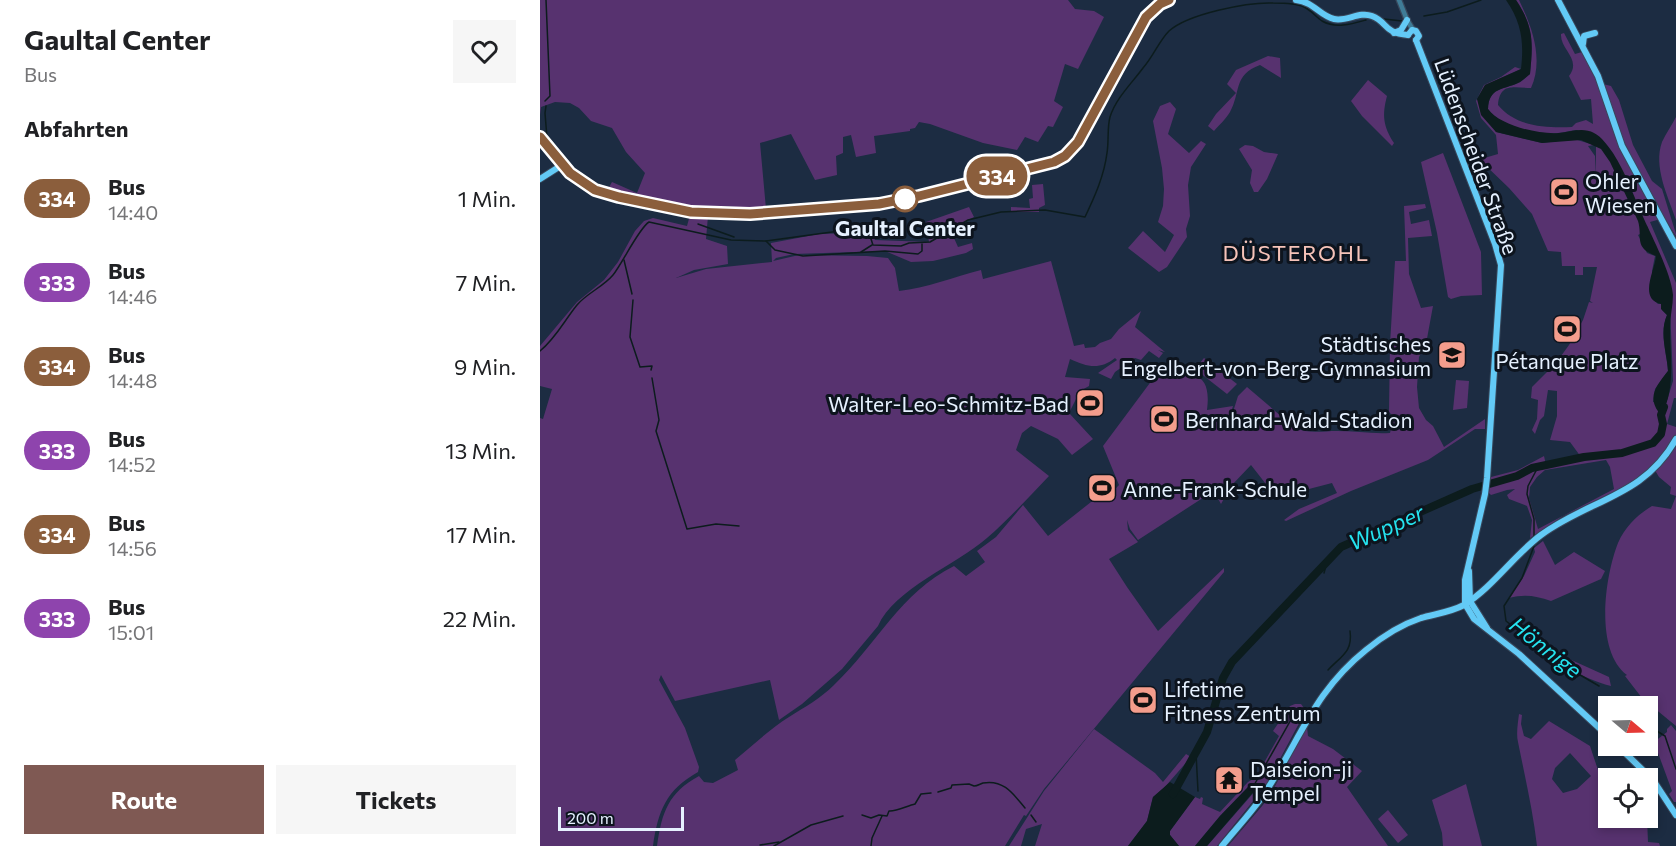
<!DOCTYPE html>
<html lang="de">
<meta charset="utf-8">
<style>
:root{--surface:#fff;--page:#f6f6f6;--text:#202124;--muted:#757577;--accent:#7f5953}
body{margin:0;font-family:Commissioner,sans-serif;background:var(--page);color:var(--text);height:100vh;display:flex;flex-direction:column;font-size:22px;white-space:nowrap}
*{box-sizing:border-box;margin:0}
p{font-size:20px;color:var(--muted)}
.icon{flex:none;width:33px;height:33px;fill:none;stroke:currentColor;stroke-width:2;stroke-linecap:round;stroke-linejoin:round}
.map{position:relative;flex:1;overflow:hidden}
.drawer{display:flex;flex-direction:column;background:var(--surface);width:540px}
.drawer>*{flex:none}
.badge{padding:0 12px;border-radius:20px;font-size:21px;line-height:39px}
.needle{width:39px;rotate:109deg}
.tools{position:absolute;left:1058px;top:696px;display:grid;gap:12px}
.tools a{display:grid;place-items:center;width:60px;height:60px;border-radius:0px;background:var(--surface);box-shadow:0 3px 9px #0003;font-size:30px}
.scale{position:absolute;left:18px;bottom:15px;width:126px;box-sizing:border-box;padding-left:6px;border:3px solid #e6f1ff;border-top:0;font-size:16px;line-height:21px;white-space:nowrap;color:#e6f1ff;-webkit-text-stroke:4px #0d141e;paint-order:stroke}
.map>.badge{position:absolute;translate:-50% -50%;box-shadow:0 0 0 3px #fff}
h2{padding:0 24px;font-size:22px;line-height:54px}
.round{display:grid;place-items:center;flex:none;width:63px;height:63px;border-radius:0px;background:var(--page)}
.overview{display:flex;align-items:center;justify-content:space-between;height:102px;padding:0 24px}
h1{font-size:28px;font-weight:700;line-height:45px}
.primary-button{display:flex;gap:12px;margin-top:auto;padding:12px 24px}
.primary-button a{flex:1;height:69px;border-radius:0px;background:var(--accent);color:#fff;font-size:24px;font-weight:700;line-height:69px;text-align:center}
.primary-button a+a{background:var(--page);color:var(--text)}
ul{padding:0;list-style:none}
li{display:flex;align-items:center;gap:18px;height:84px;padding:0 24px}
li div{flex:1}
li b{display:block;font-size:22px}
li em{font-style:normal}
li .badge{min-width:66px;font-weight:700;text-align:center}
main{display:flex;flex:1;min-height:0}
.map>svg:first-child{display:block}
.green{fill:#57326f;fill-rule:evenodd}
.water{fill:#0c1c1d}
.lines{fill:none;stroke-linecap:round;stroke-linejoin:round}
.stream{stroke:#0c1c1d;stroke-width:1.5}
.river{stroke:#0c1c1d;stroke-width:8}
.minor-casing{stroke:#38485c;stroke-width:7}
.major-casing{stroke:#38485c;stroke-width:8}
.minor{stroke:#3f7c97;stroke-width:4.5}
.major{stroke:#63caf6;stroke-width:6}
.line-casing{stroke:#fff;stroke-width:14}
.line{stroke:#8b5e3c;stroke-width:9}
.stop-dot{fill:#fff;stroke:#8b5e3c;stroke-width:3}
.labels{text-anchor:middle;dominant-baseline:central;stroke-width:6;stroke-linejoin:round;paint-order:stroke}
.street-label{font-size:21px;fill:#e6f1ff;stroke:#0d141e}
.poi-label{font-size:21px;fill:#e6f1ff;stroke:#0d141e;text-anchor:start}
.stop-label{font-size:21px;font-weight:bold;fill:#e6f1ff;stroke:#0d141e}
.neighbourhood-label{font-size:22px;letter-spacing:1.5px;fill:#f6c3b9;stroke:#0d141e}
.water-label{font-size:22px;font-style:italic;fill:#25e3ef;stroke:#0d141e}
</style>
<main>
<section class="drawer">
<div class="overview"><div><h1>Gaultal Center</h1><p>Bus</p></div><a class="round"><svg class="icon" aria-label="heart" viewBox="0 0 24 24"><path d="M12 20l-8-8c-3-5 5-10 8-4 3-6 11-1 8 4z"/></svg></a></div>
<h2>Abfahrten</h2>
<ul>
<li><span class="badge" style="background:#8b5e3c;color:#fff">334</span><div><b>Bus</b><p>14:40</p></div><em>1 Min.</em></li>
<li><span class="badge" style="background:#8e44ad;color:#fff">333</span><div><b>Bus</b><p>14:46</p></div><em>7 Min.</em></li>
<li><span class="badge" style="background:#8b5e3c;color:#fff">334</span><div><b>Bus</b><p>14:48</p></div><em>9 Min.</em></li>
<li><span class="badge" style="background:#8e44ad;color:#fff">333</span><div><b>Bus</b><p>14:52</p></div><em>13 Min.</em></li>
<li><span class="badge" style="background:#8b5e3c;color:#fff">334</span><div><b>Bus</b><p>14:56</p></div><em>17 Min.</em></li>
<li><span class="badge" style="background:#8e44ad;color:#fff">333</span><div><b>Bus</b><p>15:01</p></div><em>22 Min.</em></li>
</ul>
<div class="primary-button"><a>Route</a><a>Tickets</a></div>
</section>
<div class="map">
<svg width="1136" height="846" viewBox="0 0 1136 846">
<rect width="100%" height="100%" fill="#1c2c42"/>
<!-- green -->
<g class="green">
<path d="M0,0h528l7,9 19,2 10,6 -26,52 -13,-5 -11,37 9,6 -10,20 -5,-1 -10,16 -13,-5 -8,13 -34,-7 -53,-19 -11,-2 -4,6 -5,1v2l-36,5 2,17 -20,4 -5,-22 -8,2v16l-7,3 1,19 -22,5 -24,-46 -31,9 6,66 -46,-3 -2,3 -46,-5 -64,-15 4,-7 25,11 8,-20 -19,-21 -14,-24 -21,-7 -12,-13 -9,-5 -15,-1 -14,5 -1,8z"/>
<path d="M976,0h3c13,27 25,59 12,88 -17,0 -31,-6 -33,17 18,22 48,23 74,22l4,-4 10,-3 7,4 -2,-25 -10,1 -12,-24c13,-17 -9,-26 -8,-42l3,-1 11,21 7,-2 17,31 12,3 8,14 14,45 19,36 10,8 14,45v2l-12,-18 -14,4 26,61v115h-2l-7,26 9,3v69l-6,-2 1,-7 -12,-10 -6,-10 -23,17 -67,32 -33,22 2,-18 -5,-14 -18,-7 -2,-4 8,-6 -8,1 -16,5 -2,-2 2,-16 27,-7 26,-14 2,9 35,-8 -11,-15 -20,-2 7,-24v-25l-9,-1 -4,26 -4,4 -5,14 -3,-4 5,-11 1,-19 -7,-2 1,-11 24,-24 13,-18 14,-25 6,-18 4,1 -3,-2 7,-34h-14v8h-8v-9h-13l-1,-14 -13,-1 -16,-37 -23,-26 -26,-25 -2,-4 17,-5 -2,-19 -15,-17 -5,-17 8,-16 17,-8 14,-10 6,2 -36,16 -8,14 19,33 46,11 32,-4 20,6 -6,1 7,10 1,20v-31l-19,-15c-6,0 -13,3 -19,3 -21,2 -58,-6 -70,-24 1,-22 15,-19 30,-26 5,-2 8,-6 12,-9 3,-31 4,-47 -14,-74zM1107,226l22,55 4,100 -7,23 -13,-2 2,-13 13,-18c-1,-18 -9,-38 -1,-56l-5,-5 -1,-6h-3l-6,-6v-27l3,-15 -8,-3 -9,-18 2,-1 8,16 4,-1 -6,-18h-3zM1066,460l4,7 4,22 -76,40 -9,-31 1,-11 7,-10 8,-7z"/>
<path d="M728,56l12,2 1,20 -21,-13c-27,10 -19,27 -30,47 -4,7 -11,13 -16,19l-6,-5 8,-12 20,-21 -9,-9 9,-14z"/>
<path d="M828,80l19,16c-5,19 -4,30 7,47l-2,3 -30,-30 -11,-15z"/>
<path d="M630,102l6,7 -8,25 21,19 12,-12 5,3 -15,23 -3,18 2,31 -4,13 1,8 -20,30 -8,5 -31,-24 15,-17 22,21 9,-17 -16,-13 5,-16 1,-17 -2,-21 -9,-47 7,-15z"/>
<path d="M1136,117v103c-8,-24 -23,-53 -14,-78 4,-9 10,-17 14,-25z"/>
<path d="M705,145l8,1 11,6 14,2 -11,25 -9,13h-4l-4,-9 2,-13 -13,-21z"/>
<path d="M903,153l38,99 1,43 -21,1 -10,3 -3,-2 -11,-64 -16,-71z"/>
<path d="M503,184l2,21 -6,3v4h-28v-5l19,1 -1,-9 4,-1 -1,-13z"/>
<path d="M885,204l1,4 -17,4 2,12 18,-4 3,16 -24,2 1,36 12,34 12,-2 -7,38 -7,13 -2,30 2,21 7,12 7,6 11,21 41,-28v10h-10l-47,31 -77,31 -65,30 -2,-1 15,-11 38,-16 -5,-10 -50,13 -13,-8 -18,-23 -20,21 -10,18 -10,-18 1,6 -74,48 -8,-11 -3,-9 1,10 10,12 -29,17 18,28 31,44 66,-63v4l-180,217 -18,27 -2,-1 -19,31h-348c5,-34 11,-53 42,-70l5,6 9,1 25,-13 -3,-10c18,-15 35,-31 54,-43 16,-10 32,-19 45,-32 42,-40 67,-93 120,-119l12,10 19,-14 -8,-11 19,-14 27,-32 25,31 43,-34h12l16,-17 -16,-39 61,-82c28,12 48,6 43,46l26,-4 -8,25 11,-7 -8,4 10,-32 9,-9 48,41c13,6 28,3 42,3 18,0 35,3 53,2l4,-16 -5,-5 1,-68 5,-83h11l-2,-55z"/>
<path d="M429,207l5,10 -24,12 8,18 14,-4 1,6 -7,4 -33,8 -22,1 -26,-11 -91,3 -18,4 -3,3 26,-6 68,1 21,2 7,10 4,23c27,-3 55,-14 82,-21l2,9 68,-18 23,85 10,-2 1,4 10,-1 5,-4 11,-4 8,-10 22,-18 -6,16 30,25 -7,-2 5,3 -4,5 -10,-7 -8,9 -6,-2 -20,14 -4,7 -13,-6 19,-13 -2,-2c-15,12 -28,9 -45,1l-5,18 25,2 -1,7 -9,5 -11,22 24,26 -21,16 -14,-16 -27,-13 -9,7 -6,17 33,26c-20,21 -40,43 -62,62 -31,27 -93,51 -109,88l-36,43 -40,35 -23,16 -9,-40 -95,21 -14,-26 -2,5 26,48 14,39 -1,5c-32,18 -40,39 -45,74h-113v-428l3,1 9,-30 -12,-3v-40l37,-44 27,-22 14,-18 17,-31 9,-10 9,-3 34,8 3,-11 18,1 -2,23 21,7 1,18 -34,6 -18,8 30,-9 66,-7 -1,-19 48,-9 33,-1v-4l16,-2 7,13 54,2 -3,-20z"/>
<path d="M664,358l33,26 -10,10 -32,-25z"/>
<path d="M916,380l13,1 -2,27 -14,2z"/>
<path d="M1136,496v230l-34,-28 -17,-22 2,-1c-33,-25 -22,-99 -9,-132 7,-16 19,-28 34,-37l19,3z"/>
<path d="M1003,541l12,24 19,-13 31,19 -4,8 -50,22c-15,-5 -26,-7 -42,-3l15,-22 11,-24 -1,-4z"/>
<path d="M976,626l40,27 53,24 2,9c-29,-8 -80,-33 -95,-60z"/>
<path d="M755,704h6l3,4v6l-38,71 -49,61h-10l49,-56 -7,-4 -29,30 -25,30h-16l-9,-11v-4l25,-34 5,2 1,-2 2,1 -1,6 18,8 28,-30 8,-5 23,-41 -6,-5 17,-25z"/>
<path d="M979,714l3,1 -1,9 3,12 7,3 18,-18 41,25 8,24 10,11v37h39l1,24 11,1 1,3h-123c-4,-35 -12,-69 -19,-104 -2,-8 0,-20 1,-28zM1030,753l21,23 -14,13 -14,4 -11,-14 3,-11z"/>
<path d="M1131,725l5,6v71h-2l-5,-8 3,-3 -18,-49 13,-10v-3z"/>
<path d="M767,727l1,9 25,13 29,22 -15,16 41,59h-160l40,-47z"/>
<path d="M554,729l61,44 8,9 23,-28 5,3 -27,31 -11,9 -6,24 -19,25h-93l7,-22 -16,5 -5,17h-12l35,-55z"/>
<path d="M926,784l16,62h-39l-1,-13 -10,-33z"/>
<path d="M848,810l20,25 -10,8 -20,-24z"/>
</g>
<!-- water -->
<g class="water">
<path d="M966,0h10c18,27 17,43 14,74 -4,3 -8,7 -12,9 -15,7 -29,4 -30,26 11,16 51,26 71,24 11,-1 24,-6 35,0 8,4 14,13 19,20 13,20 21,44 31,66 9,20 27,54 29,76 0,11 -3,21 -3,32 0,28 6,64 -9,88 -15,-17 -5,-29 7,-44 -1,-18 -9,-38 -1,-56l-6,-6v-5c-23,-5 -6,-34 -5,-48 -23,-9 -13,-18 -18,-35l-28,-59 -9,-13 -20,-9 -39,3 -46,-11 -15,-17 -4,-16 8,-14 36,-16c3,-26 1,-46 -15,-69z"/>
<path d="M630,782l25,15 -25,34v4l9,11h-51l19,-25 6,-24z"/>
<path d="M709,786h5l2,3 -49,57h-12l25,-30z"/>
</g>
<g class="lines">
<!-- stream -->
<g class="stream">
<path d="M884,16l23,-4 34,-12"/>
<path d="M844,19l18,2"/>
<path d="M5,101l5,-5 -4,-96"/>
<path d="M6,106l-1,7 2,25"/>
<path d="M158,224l36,13"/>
<path d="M226,241l95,-13c9,2 9,9 12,17l28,1 8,-3 21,-1 38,-22 33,-8 44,-2 40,7c10,-21 19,-41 22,-64 2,-12 0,-25 3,-36 6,-19 22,-34 33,-49 10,-11 16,-27 26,-37 19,-17 78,-29 104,-28 10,0 23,0 31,4 7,3 12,10 18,14 14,8 30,3 44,-1"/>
<path d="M321,252l11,-7"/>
<path d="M84,260l8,34"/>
<path d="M93,300l-3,37 10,30 12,-1 -1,4"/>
<path d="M0,351c16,-13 24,-30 37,-46 10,-12 26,-18 36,-30 9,-11 26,-47 36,-53l82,18 35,1 9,9 28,6 82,-5 33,3 4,-3v-7"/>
<path d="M112,378l7,42 -3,11 31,98 29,-5 23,2"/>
<path d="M994,538v-19l-7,-25 1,-8 10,-19"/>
<path d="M994,546l-12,32 -18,28 2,15 52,41 41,24"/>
<path d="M784,573l3,-11"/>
<path d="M788,670c13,-14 25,-18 22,-39"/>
<path d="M1073,704l1,2"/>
<path d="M1107,725l18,11 11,33"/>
<path d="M656,753l2,38"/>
<path d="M713,787l44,-78"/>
<path d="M398,792l13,-4 1,-3 17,-1 5,2c3,0 6,-2 9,-3 21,-4 31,12 42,25"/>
<path d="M322,815l9,3 8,-3 8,1 2,-5c6,1 18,-5 26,-7l6,-10 10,-1"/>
<path d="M491,815l5,7"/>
<path d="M220,845l19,-3"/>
<path d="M234,846l37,-21 32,-9"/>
<path d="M331,846l1,-8 10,-22"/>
</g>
<!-- river -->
<path class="river" d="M633,794l34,-62 16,-54 9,-16 109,-115 131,-58 45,-13 15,-8 52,-11 38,-4 31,-10 8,-9 2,-10 -2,-9 3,-8"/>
<!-- minor casing -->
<g class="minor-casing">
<path id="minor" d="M859,0l8,20 6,10"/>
</g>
<!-- major casing -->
<g class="major-casing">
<g id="major">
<path d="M756,0c18,2 24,16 38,19 13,3 25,-8 38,-3 16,6 11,17 36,19"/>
<path d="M1018,0l40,76 24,70 54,100"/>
<path d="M854,33l7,-3 6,-10"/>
<path d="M868,35l4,-5 4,1 3,5 -3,4"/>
<path d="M876,40l79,204 6,21 -14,213 -2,16 -20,86v24l9,15 45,35 89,82"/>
<path d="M1043,44l1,-8 11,-3"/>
<path d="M0,137l30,36 25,17 24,7 72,15 59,2 129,-10 34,-6 141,-36 11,-6 13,-14 62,-116 14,-17 15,-9"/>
<path d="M0,179l22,-14"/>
<path d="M929,571l1,30 17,27"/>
<path d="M1078,746l35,34 23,35"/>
<path d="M682,846c13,-16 28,-32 40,-49 37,-53 50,-104 104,-147 17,-14 34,-25 55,-32 14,-4 30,-6 43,-13 29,-18 50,-50 77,-70 49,-36 103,-38 135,-96"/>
</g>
</g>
<!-- minor -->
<use href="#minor" class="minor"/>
<!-- major -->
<use href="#major" class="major"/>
</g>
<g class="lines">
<!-- line casing -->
<g class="line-casing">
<path id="line" d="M0,137l30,36 25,17 24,7 72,15 59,2 129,-10 40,-8 135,-34 11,-6 13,-14 68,-125 14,-13 9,-4"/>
</g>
<!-- line -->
<use href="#line" class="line"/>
</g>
<!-- icons -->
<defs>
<g id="stadium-square" transform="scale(1.5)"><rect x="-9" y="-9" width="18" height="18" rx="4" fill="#f49d8c" stroke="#0d141e"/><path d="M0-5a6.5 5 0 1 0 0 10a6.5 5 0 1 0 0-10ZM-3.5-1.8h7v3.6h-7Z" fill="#111"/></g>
<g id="school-square" transform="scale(1.5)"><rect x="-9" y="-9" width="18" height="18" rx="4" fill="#f49d8c" stroke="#0d141e"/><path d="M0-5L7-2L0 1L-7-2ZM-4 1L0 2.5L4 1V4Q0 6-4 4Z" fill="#111"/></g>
<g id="temple-square" transform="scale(1.5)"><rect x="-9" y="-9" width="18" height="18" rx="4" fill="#f49d8c" stroke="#0d141e"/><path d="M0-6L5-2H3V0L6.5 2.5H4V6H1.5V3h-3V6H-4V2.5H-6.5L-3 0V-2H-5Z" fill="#111"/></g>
</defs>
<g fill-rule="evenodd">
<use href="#stadium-square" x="1024" y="192"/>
<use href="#stadium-square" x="1027" y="329"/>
<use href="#school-square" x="912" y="355"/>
<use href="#stadium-square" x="550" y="403"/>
<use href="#stadium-square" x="624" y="419"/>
<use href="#stadium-square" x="562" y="488"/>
<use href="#stadium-square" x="603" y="700"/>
<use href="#temple-square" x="689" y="780"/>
</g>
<!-- markers -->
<circle class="stop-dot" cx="365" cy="199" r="12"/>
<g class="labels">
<!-- street labels -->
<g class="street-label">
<text transform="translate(937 156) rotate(70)">Lüdenscheider Straße</text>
</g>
<!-- poi labels -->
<g class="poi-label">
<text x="1045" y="180">Ohler<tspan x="1045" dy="24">Wiesen</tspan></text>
<text x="891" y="343" text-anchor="end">Städtisches<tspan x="891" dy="24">Engelbert-von-Berg-Gymnasium</tspan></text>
<text x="1027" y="360" text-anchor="middle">Pétanque Platz</text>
<text x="529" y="403" text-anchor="end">Walter-Leo-Schmitz-Bad</text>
<text x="645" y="419">Bernhard-Wald-Stadion</text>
<text x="583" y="488">Anne-Frank-Schule</text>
<text x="624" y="688">Lifetime<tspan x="624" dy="24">Fitness Zentrum</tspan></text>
<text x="710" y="768">Daiseion-ji<tspan x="710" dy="24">Tempel</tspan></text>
</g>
<!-- stop labels -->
<g class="stop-label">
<text x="365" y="227">Gaultal Center</text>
</g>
<!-- neighbourhood labels -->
<g class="neighbourhood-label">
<text x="756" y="252">DÜSTEROHL</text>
</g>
<!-- water labels -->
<g class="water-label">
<text transform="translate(846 527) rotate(-24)">Wupper</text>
<text transform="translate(1006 647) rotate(38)">Hönnige</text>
</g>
</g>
</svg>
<div class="tools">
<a><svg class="needle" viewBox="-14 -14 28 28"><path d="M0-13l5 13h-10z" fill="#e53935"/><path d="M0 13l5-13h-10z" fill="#757577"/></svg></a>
<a><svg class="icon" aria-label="locate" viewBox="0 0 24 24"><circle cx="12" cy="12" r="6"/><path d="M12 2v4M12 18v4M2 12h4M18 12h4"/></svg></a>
</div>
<div class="scale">200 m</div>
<b class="badge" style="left:457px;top:176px;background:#8b5e3c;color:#fff">334</b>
</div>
</main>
